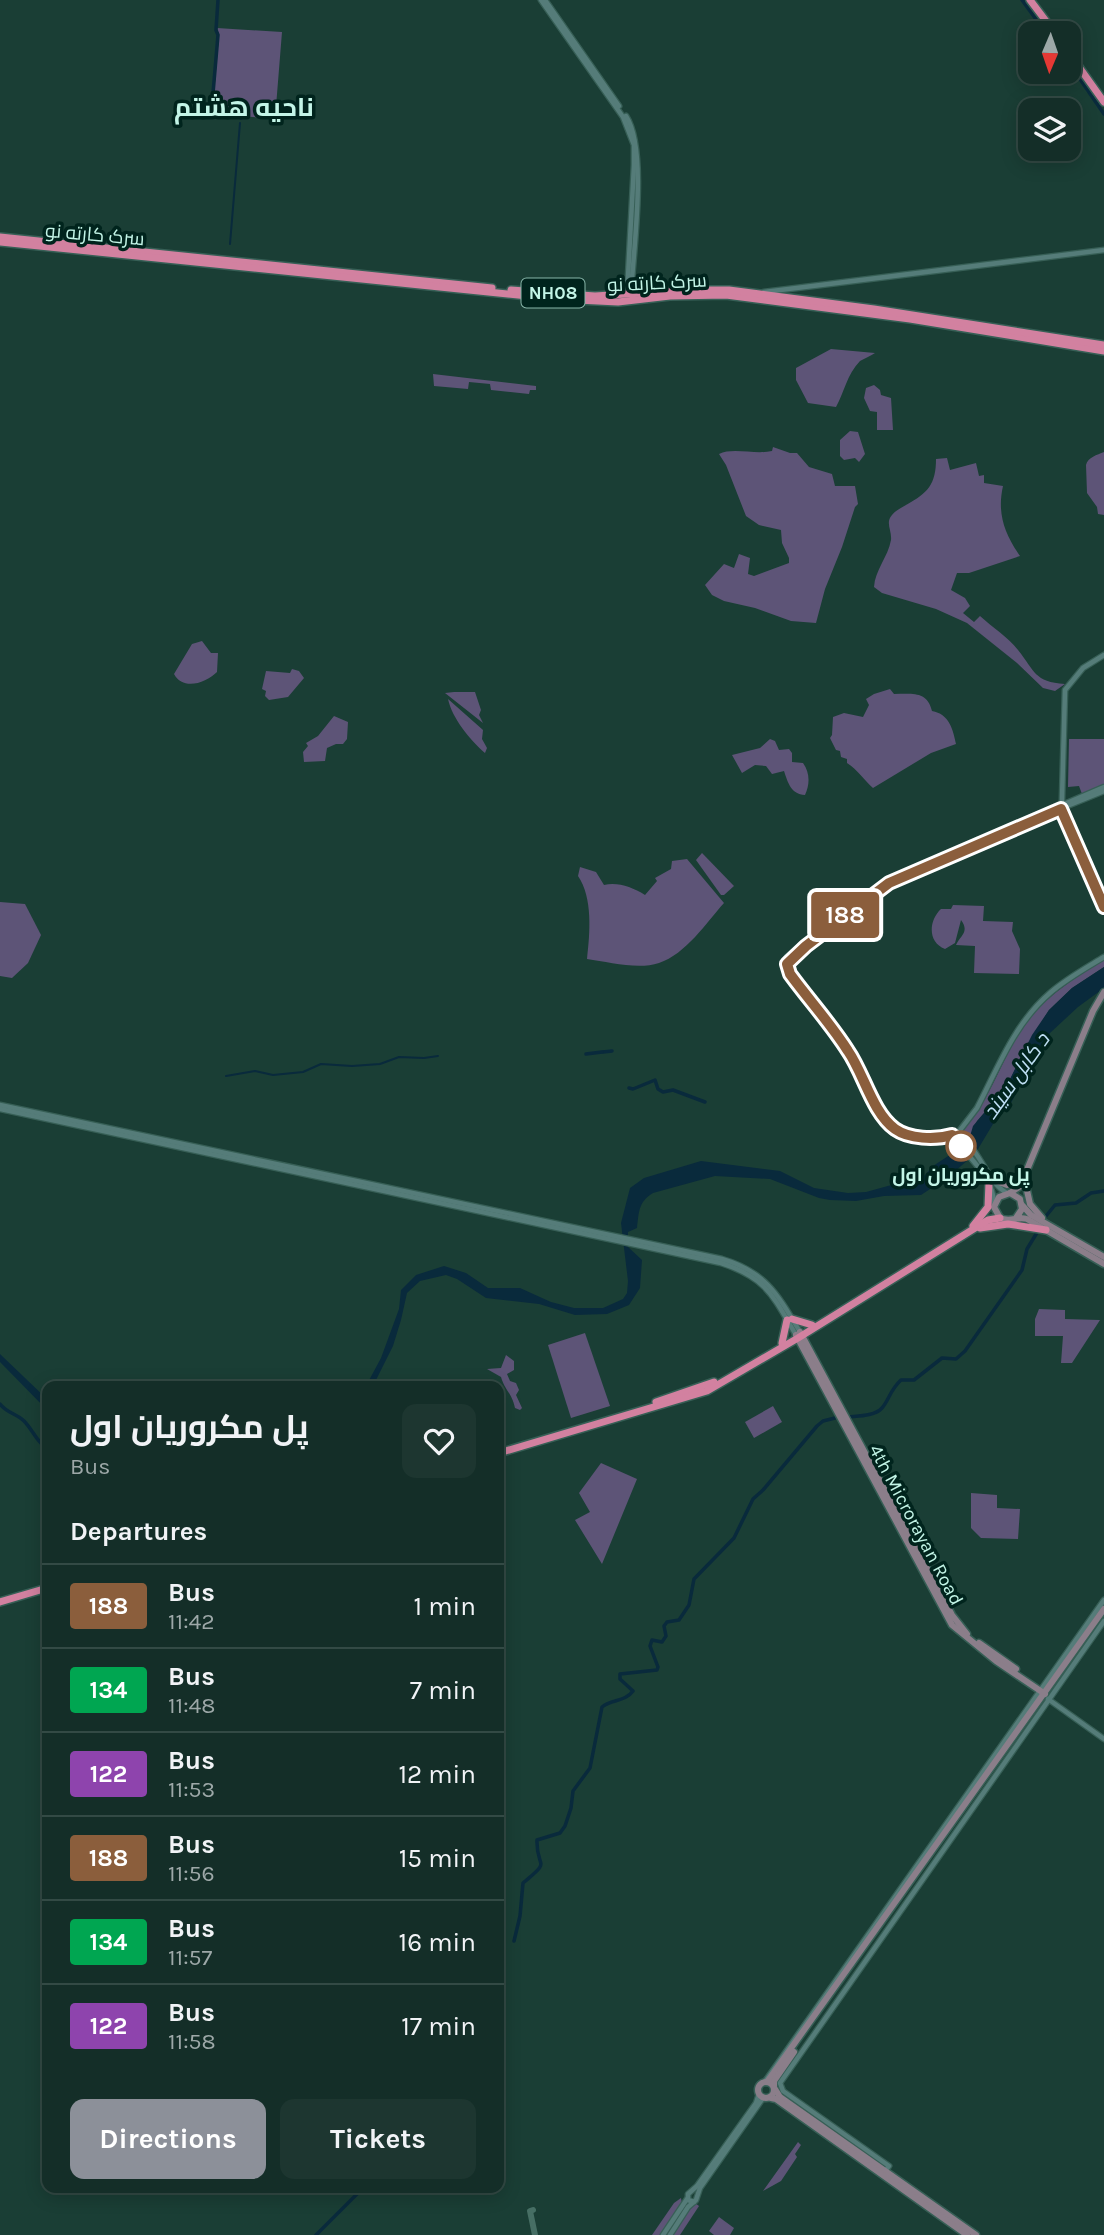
<!DOCTYPE html>
<meta charset="utf-8">
<style>
:root{--surface:#142e28;--page:#1d3630;--text:#f1f3f6;--muted:#9da8a8;--line:#334a45;--accent:#8c9099}
body{margin:0;font-family:Karla,Cairo,sans-serif;background:var(--page);color:var(--text);height:100vh;display:flex;flex-direction:column;font-size:26px;white-space:nowrap}
*{box-sizing:border-box;margin:0}
p{font-size:23px;color:var(--muted)}
.icon{flex:none;width:38px;height:38px;fill:none;stroke:currentColor;stroke-width:2;stroke-linecap:round;stroke-linejoin:round}
.map{position:relative;flex:1;overflow:hidden}
.side{position:absolute;left:42px;top:1381px;width:462px;height:812px;display:flex;flex-direction:column;background:var(--surface);border-radius:14px;box-shadow:0 4px 18px #0003,0 0 0 2px var(--line)}
.side>*{flex:none}
.badge{padding:0 14px;border-radius:5px;font-size:24px;line-height:46px}
.needle{width:46px;rotate:182deg}
.controls{position:absolute;left:1018px;top:21px;display:grid;gap:14px}
.controls a{display:grid;place-items:center;width:63px;height:63px;border-radius:14px;background:var(--surface);box-shadow:0 4px 18px #0003,0 0 0 2px var(--line);font-size:35px}
.map>.badge{position:absolute;translate:-50% -50%;box-shadow:0 0 0 4px #fff}
h2{padding:0 28px;font-size:26px;line-height:63px}
.round{display:grid;place-items:center;flex:none;width:74px;height:74px;border-radius:14px;background:var(--page)}
.headline{display:flex;align-items:center;justify-content:space-between;height:119px;padding:0 28px}
h1{font-size:33px;font-weight:700;line-height:52px}
.cta{display:flex;gap:14px;margin-top:auto;padding:14px 28px}
.cta a{flex:1;height:80px;border-radius:14px;background:var(--accent);color:#fff;font-size:28px;font-weight:700;line-height:80px;text-align:center}
.cta a+a{background:var(--page);color:var(--text)}
ul{padding:0;list-style:none}
li{display:flex;align-items:center;gap:21px;height:84px;padding:0 28px;border-top:2px solid var(--line)}
li div{flex:1}
li b{display:block;font-size:26px}
li em{font-style:normal}
li .badge{min-width:77px;font-weight:700;text-align:center}
.map>svg:first-child{display:block}
.green{fill:#5d5477}
.water{fill:#092a3c}
.lines{fill:none;stroke-linecap:round;stroke-linejoin:round}
.stream{stroke:#092a3c;stroke-width:2}
.canal{stroke:#092a3c;stroke-width:3.5}
.taxiway{stroke:#466e64;stroke-width:6}
.secondary-casing{stroke:#375f56;stroke-width:7}
.primary-casing{stroke:#375f56;stroke-width:9}
.highway-casing{stroke:#375f56;stroke-width:10}
.secondary{stroke:#557c79;stroke-width:4.5}
.primary{stroke:#8b7e8a;stroke-width:6}
.highway{stroke:#d281a0;stroke-width:7}
.line-casing{stroke:#fff;stroke-width:16}
.line{stroke:#8b5e3c;stroke-width:10}
.stop-dot{fill:#fff;stroke:#8b5e3c;stroke-width:3.5}
.labels{text-anchor:middle;dominant-baseline:central;stroke-width:7;stroke-linejoin:round;paint-order:stroke}
.shield{fill:#00241d;stroke:#88b6aa;stroke-width:2}
.shield-label{font-size:18px;font-weight:bold;fill:#c3f5e7}
.street-label{font-size:19px;fill:#c3f5e7;stroke:#00241d}
.stop-label{font-size:19px;font-weight:bold;fill:#c3f5e7;stroke:#00241d}
.water-label{font-size:21px;font-style:italic;fill:#bddef3;stroke:#00241d}
.district-label{font-size:26px;font-weight:bold;fill:#c3f5e7;stroke:#00241d}
</style>
<div class="map">
<svg width="1104" height="2235" viewBox="0 0 1104 2235">
<rect width="100%" height="100%" fill="#1a3e35"/>
<!-- green -->
<g class="green">
<path d="M217,28l65,4 -7,87 -34,-3 -2,-4 -23,-3 -3,-3 6,-70z"/>
<path d="M831,349l44,4c-4,3 -10,5 -15,8 -13,13 -16,32 -24,46l-28,-4 -12,-23v-12z"/>
<path d="M433,374l103,12v4h-6l-1,4 -38,-4 -1,-6 -21,-2 -1,7 -34,-3z"/>
<path d="M874,385l6,5 1,5 10,3 2,32h-16v-18l-7,-1 -6,-13 2,-10z"/>
<path d="M850,431l8,1 7,22 -6,8 -4,-4 -11,2 -4,-4v-16z"/>
<path d="M773,447l17,6h7l12,14 23,7 3,12h20l3,18 -3,3 -13,40 -17,42 -9,34 -25,-2 -36,-13 -31,-7 -12,-6 -7,-10 19,-21 10,4 5,-14 11,4 -2,16 6,2 35,-13v-5l-7,-15 -1,-13 -22,-5 -13,-9 -20,-51 -7,-11c14,-7 36,1 53,-3z"/>
<path d="M1104,452v63l-6,-1 -1,-7 -10,-14 -1,-28c2,-8 11,-10 18,-13z"/>
<path d="M947,458l3,12 26,-7 3,13 5,-1v8l19,3c-6,27 1,47 17,70l-51,17h-12l-6,17 14,8 5,8 -7,7 11,9 6,-6c12,11 28,21 38,34 17,21 16,32 47,34l-10,7 -12,-3 -26,-25 -50,-40 -31,-14 -54,-16 -8,-6c1,-17 14,-30 17,-47 1,-10 -6,-17 1,-25 4,-5 9,-7 14,-10 22,-12 30,-21 30,-46z"/>
<path d="M202,641l9,12h7l-1,19c-11,11 -34,19 -43,2l18,-30z"/>
<path d="M292,669l7,2 5,7 -16,19 -19,3 -4,-4 1,-5 -4,-2 4,-18 24,2z"/>
<path d="M890,689l4,5c19,0 33,-3 38,17 17,3 21,18 24,33l-25,9 -58,35c-9,-8 -15,-18 -26,-25v-4l-6,-2 -1,-6 -4,-1 -6,-12 2,-3 1,-18 11,-4 19,4 6,-12 -3,-6 8,-5z"/>
<path d="M454,692h21l6,18 -2,5 4,8 -38,-30z"/>
<path d="M448,699l35,31 -1,9 5,9 -2,5c-15,-13 -33,-35 -37,-54z"/>
<path d="M334,716l14,6 -1,17 -4,5h-7l-9,4 -2,13 -21,1 -1,-10 5,-6 -2,-3 12,-7z"/>
<path d="M770,739l5,2 4,9 10,-1 3,4v9l11,1c7,10 7,21 2,32 -14,-1 -17,-12 -21,-24l-12,3 -6,-8 -11,-1 -13,8 -10,-18 28,-7z"/>
<path d="M1069,739h35v45l-22,10 -3,-8 -11,1z"/>
<path d="M702,853l32,33 -10,9h-3l-25,-35z"/>
<path d="M687,859l37,44c-18,20 -38,51 -65,60 -21,7 -50,-1 -72,-4 3,-26 6,-61 -9,-83l2,-9 16,5 8,13c14,-3 28,2 41,10l12,-14 -2,-3 16,-9 1,-8z"/>
<path d="M0,902l25,2 16,31 -13,28 -16,15 -12,-2z"/>
<path d="M953,905l31,1 -1,15 30,1 -1,9 8,18 -1,25 -45,-1 1,-27 -19,-1c4,-9 14,-13 5,-25l-6,23 -10,6c-18,-7 -16,-29 -4,-40h10z"/>
<path d="M1104,959v8l-32,21 -23,22 -27,45 -12,25 -10,15 -23,26 -9,22 -6,-7v-5c28,-30 38,-69 60,-102 20,-31 52,-50 82,-70z"/>
<path d="M1039,1309l26,1v9l35,1 -28,43h-11l2,-27h-28v-17z"/>
<path d="M585,1333l25,73 -39,12 -23,-73z"/>
<path d="M506,1355l8,6v9l-7,4 3,7 6,2 3,7 -3,5 6,13 -2,2 -5,-2c-3,-15 -10,-17 -14,-31l-14,-8 14,-1z"/>
<path d="M773,1406l9,16 -28,16 -9,-16z"/>
<path d="M601,1463l36,16 -35,85 -27,-44 15,-8 -11,-19z"/>
<path d="M971,1493l26,2v13l23,1 -2,30 -37,-1 -10,-10z"/>
<path d="M798,2142l3,3 -6,9 2,3 -16,24 -18,10z"/>
<path d="M681,2198l1,5 -21,32h-9l22,-32z"/>
<path d="M695,2203l4,3 -19,29h-9l17,-28z"/>
<path d="M719,2217l15,11 -4,7h-16l-5,-4z"/>
</g>
<!-- water -->
<g class="water">
<path d="M1104,967v21l-26,19 -28,26 -17,28 -22,42 -18,21 -18,30 -28,24 -26,17 -37,1 -28,5 -26,-1 -11,-2 -49,-19 -55,-3 -62,17c-15,9 -14,20 -16,35l-9,4v15l14,13 -2,28 -11,17 -22,9 -32,1 -36,-11 -53,-6 -29,-19 -11,-4 -26,6 -13,12 -6,27 -8,26 -20,40h-7l15,-28 18,-49 2,-19 15,-15 28,-9 22,7 22,15h32l31,14 23,6h29l20,-9 4,-6 1,-12 -7,-58 9,-35 14,-10 57,-17 79,10 34,17 34,5 18,-1 58,-16 9,-10 35,-23 5,-17 33,-39 26,-52 17,-25 23,-22z"/>
<path d="M0,1354l47,45v11l-47,-48z"/>
</g>
<g class="lines">
<!-- stream -->
<g class="stream">
<path d="M230,244l10,-121"/>
<path d="M226,1076l29,-5 18,4 30,-3 18,-8 31,2 28,-2 19,-7 25,1 14,-2"/>
</g>
<!-- canal -->
<g class="canal">
<path d="M218,0l-2,30 2,5 -6,70 6,5 20,3 3,5"/>
<path d="M1022,0l24,33"/>
<path d="M1069,63l35,51"/>
<path d="M603,1052l9,-1"/>
<path d="M586,1054l16,-2"/>
<path d="M629,1088l4,1 22,-9 3,9 5,3 10,-2 32,12"/>
<path d="M1046,1216l9,-11 21,-2 15,-10 13,-2"/>
<path d="M0,1404c7,9 17,10 24,17 9,9 13,22 23,27"/>
<path d="M849,1417c10,-1 26,-1 33,-9 7,-8 8,-18 19,-28h13l28,-22 14,1 9,-8 57,-81 5,-21 11,-18"/>
<path d="M514,1941l6,-25 3,-33c30,-25 13,-13 14,-43l23,-7 5,-7 6,-18 2,-17 17,-23 12,-61c10,-8 23,-5 31,-16l-13,-12v-5l37,-4 1,-3 -8,-21 2,-6 10,2 4,-6 -2,-10 3,-4 12,-2 10,-15 5,-26 40,-41 19,-39 10,-9 54,-64 6,-5 12,-3"/>
<path d="M499,1967l5,-9"/>
<path d="M499,2034l2,4 -2,3"/>
<path d="M316,2235l47,-47"/>
</g>
<!-- taxiway -->
<path class="taxiway" d="M533,2210l-3,1 5,24"/>
<!-- secondary casing -->
<g class="secondary-casing">
<g id="secondary">
<path d="M541,0l82,117 11,28v20l-7,130"/>
<path d="M545,0l74,106"/>
<path d="M626,116c22,34 7,135 5,178"/>
<path d="M764,292l340,-42"/>
<path d="M1104,655l-21,13 -18,22 -3,109v5l42,95"/>
<path d="M1104,787l-217,93 -82,62 -18,15 -4,6 5,12c22,28 46,56 65,87 13,21 19,49 38,66 14,13 45,16 63,10l23,-30c21,-40 37,-84 73,-115 16,-14 36,-25 54,-36"/>
<path d="M1030,821l74,-30"/>
<path d="M959,852l44,-19"/>
<path d="M863,901l26,-18 59,-26"/>
<path d="M788,970l-1,-6 28,-25"/>
<path d="M0,1105c241,50 481,104 722,154 44,13 56,36 78,73"/>
<path d="M0,1109l721,154c46,15 52,33 75,72"/>
<path d="M952,1136c15,20 42,41 42,68"/>
<path d="M940,1138c6,-1 12,-4 17,-2 22,9 29,46 50,57"/>
<path d="M1048,1699l56,40"/>
<path d="M766,2080l338,-480"/>
<path d="M886,2170l3,-4 -106,-75 -3,-8 324,-462"/>
<path d="M694,2202l-6,-2v-6l9,-8 59,-83 3,-9"/>
<path d="M663,2235l24,-36"/>
<path d="M670,2235l18,-28 8,-7 4,-12 63,-90"/>
</g>
</g>
<!-- primary casing -->
<g class="primary-casing">
<g id="primary">
<path d="M1024,1177l6,27 12,14"/>
<path d="M993,1180l14,5 13,-5"/>
<path d="M1010,1193l9,-6 5,-10 69,-166 11,-19"/>
<path d="M1022,1205l9,10 73,42"/>
<path d="M1016,1218l6,-9 -2,-10 -10,-6 -11,4 -5,10 6,11c10,5 17,-2 27,1l77,45"/>
<path d="M800,1332l152,283 15,19"/>
<path d="M796,1335l156,290 44,36 49,33"/>
<path d="M979,1643l37,26"/>
<circle cx="766" cy="2090" r="8"/>
<path d="M767,2082l337,-473"/>
<path d="M774,2086v-5l20,-29"/>
<path d="M775,2089l5,8 196,138"/>
<path d="M771,2098l5,1 191,136"/>
</g>
</g>
<!-- highway casing -->
<g class="highway-casing">
<g id="highway">
<path d="M1030,0l25,33"/>
<path d="M1069,53l35,49"/>
<path d="M0,237l492,51"/>
<path d="M0,242l557,57 61,3 52,-6 56,-1 184,24 194,32"/>
<path d="M511,290l84,6 95,-6h39l145,19 230,36"/>
<path d="M973,1226l15,-19 1,-24"/>
<path d="M980,1228l28,-4 38,6"/>
<path d="M792,1319l20,6"/>
<path d="M782,1343l5,-23"/>
<path d="M656,1402l58,-20"/>
<path d="M499,1453l208,-62 91,-53 190,-118 12,-2"/>
<path d="M0,1602l47,-14"/>
</g>
</g>
<!-- secondary -->
<use href="#secondary" class="secondary"/>
<!-- primary -->
<use href="#primary" class="primary"/>
<!-- highway -->
<use href="#highway" class="highway"/>
</g>
<g class="lines">
<!-- line casing -->
<g class="line-casing">
<path id="line" d="M961,1146l-9,-11c-17,5 -43,4 -57,-6 -23,-17 -31,-55 -47,-78 -17,-27 -39,-51 -58,-77l-3,-10 19,-18 83,-63 172,-74 43,98"/>
</g>
<!-- line -->
<use href="#line" class="line"/>
</g>
<!-- markers -->
<circle class="stop-dot" cx="961" cy="1146" r="14"/>
<g class="labels">
<!-- shield labels -->
<rect class="shield" x="521.5" y="278.5" width="63" height="29" rx="5"/>
<g class="shield-label">
<text x="553" y="293">NH08</text>
</g>
<!-- street labels -->
<g class="street-label">
<text transform="translate(95 235) rotate(5)">سرک کارته نو</text>
<text transform="translate(657 283) rotate(-3)">سرک کارته نو</text>
<text transform="translate(916 1525) rotate(62)">4th Microrayan Road</text>
</g>
<!-- stop labels -->
<g class="stop-label">
<text x="961" y="1175">پل مکروریان اول</text>
</g>
<!-- water labels -->
<g class="water-label">
<text transform="translate(1016 1076) rotate(-55)">د کابل سيند</text>
</g>
<!-- district labels -->
<g class="district-label">
<text x="244" y="107">ناحیه هشتم</text>
</g>
</g>
</svg>
<div class="controls">
<a><svg class="needle" viewBox="-14 -14 28 28"><path d="M0-13l5 13h-10z" fill="#e53935"/><path d="M0 13l5-13h-10z" fill="#9da8a8"/></svg></a>
<a><svg class="icon" aria-label="layers" viewBox="0 0 24 24"><path d="M12 4l9 5-9 5-9-5zM3 14l9 5 9-5"/></svg></a>
</div>
<b class="badge" style="left:845px;top:915px;background:#8b5e3c;color:#fff">188</b>
<section class="side">
<div class="headline"><div><h1>پل مکروریان اول</h1><p>Bus</p></div><a class="round"><svg class="icon" aria-label="heart" viewBox="0 0 24 24"><path d="M12 20l-8-8c-3-5 5-10 8-4 3-6 11-1 8 4z"/></svg></a></div>
<h2>Departures</h2>
<ul>
<li><span class="badge" style="background:#8b5e3c;color:#fff">188</span><div><b>Bus</b><p>11:42</p></div><em>1 min</em></li>
<li><span class="badge" style="background:#00a651;color:#fff">134</span><div><b>Bus</b><p>11:48</p></div><em>7 min</em></li>
<li><span class="badge" style="background:#8e44ad;color:#fff">122</span><div><b>Bus</b><p>11:53</p></div><em>12 min</em></li>
<li><span class="badge" style="background:#8b5e3c;color:#fff">188</span><div><b>Bus</b><p>11:56</p></div><em>15 min</em></li>
<li><span class="badge" style="background:#00a651;color:#fff">134</span><div><b>Bus</b><p>11:57</p></div><em>16 min</em></li>
<li><span class="badge" style="background:#8e44ad;color:#fff">122</span><div><b>Bus</b><p>11:58</p></div><em>17 min</em></li>
</ul>
<div class="cta"><a>Directions</a><a>Tickets</a></div>
</section>
</div>
